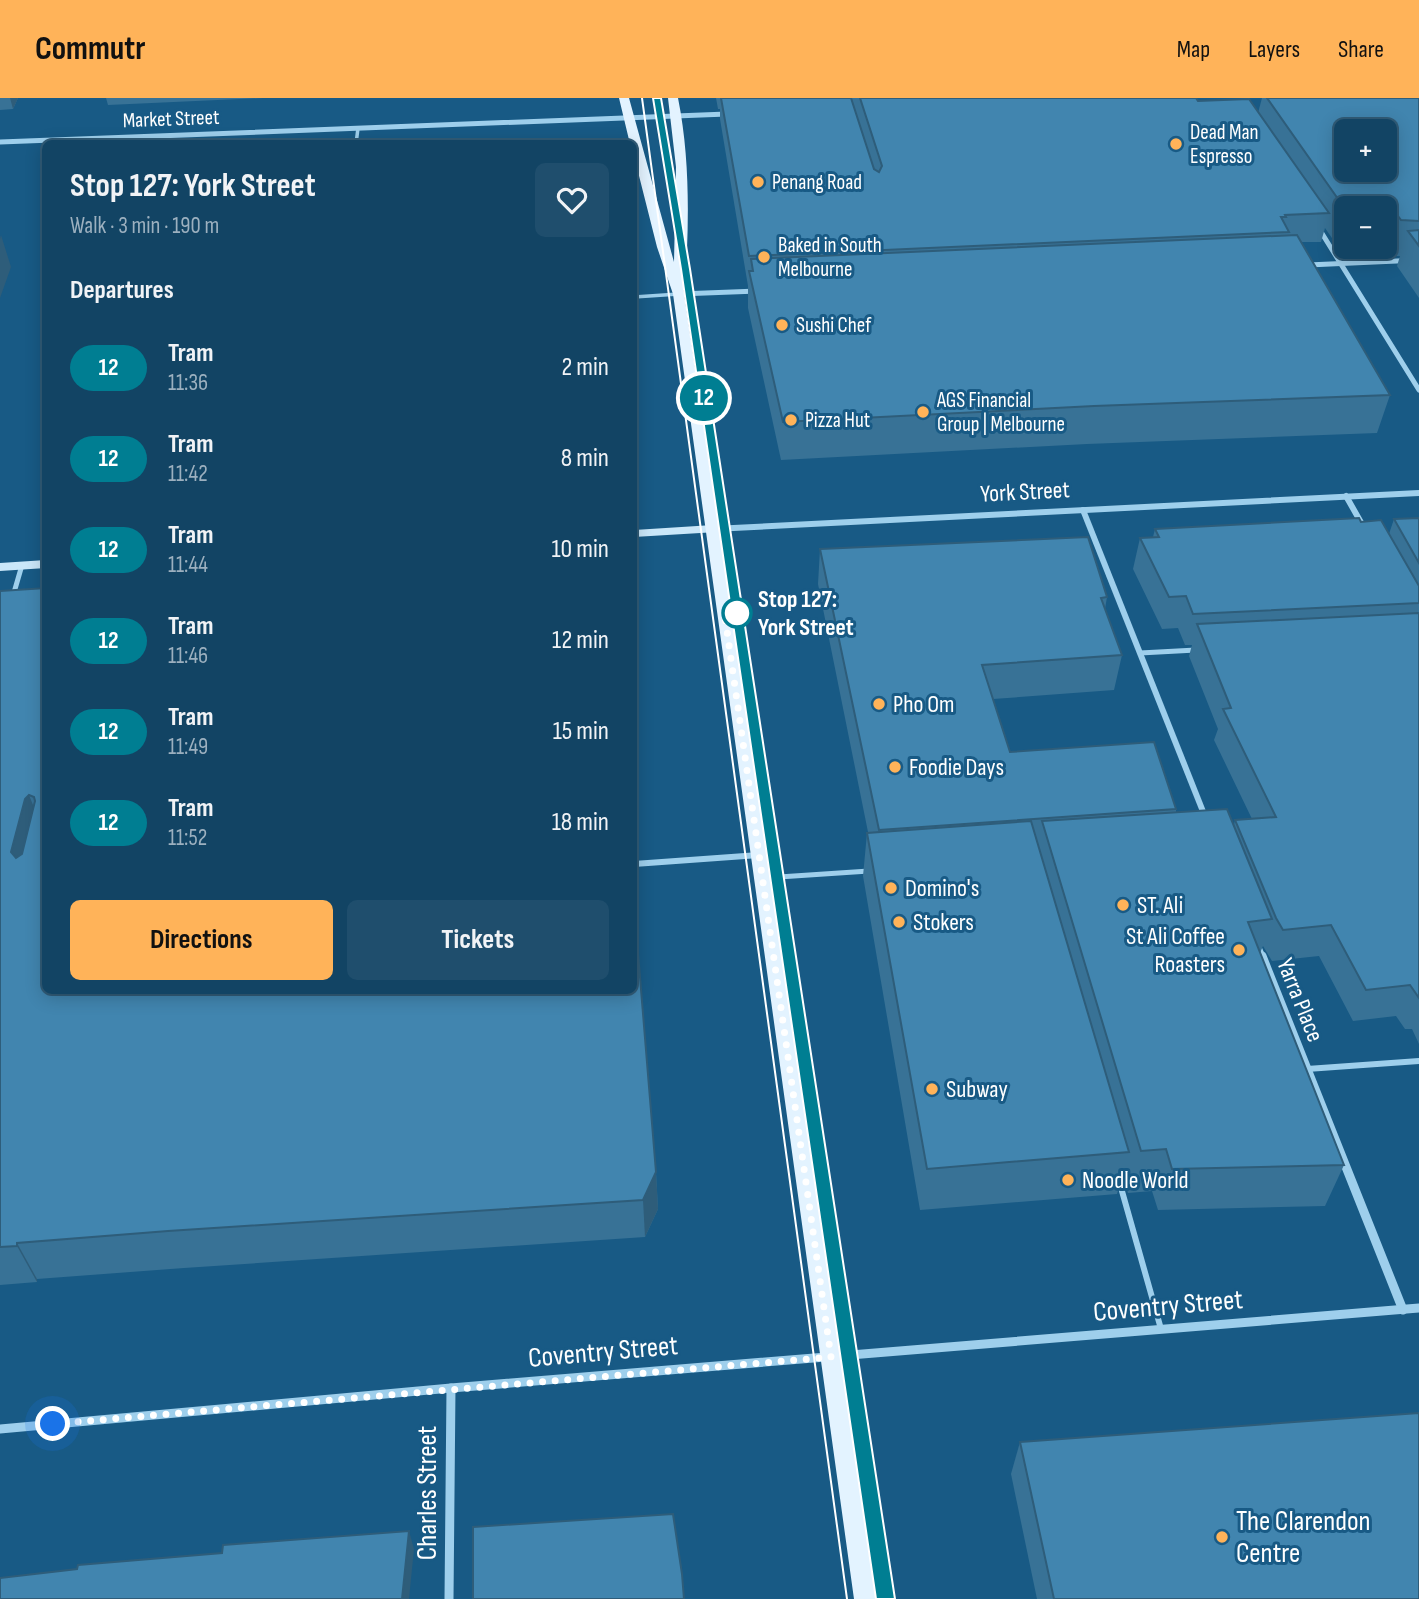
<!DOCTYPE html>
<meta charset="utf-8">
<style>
:root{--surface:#124464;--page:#1f4e6d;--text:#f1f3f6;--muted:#9cb0bf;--line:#315c78;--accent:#ffb359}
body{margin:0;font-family:"Sofia Sans Condensed",sans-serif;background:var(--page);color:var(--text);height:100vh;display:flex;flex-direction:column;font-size:26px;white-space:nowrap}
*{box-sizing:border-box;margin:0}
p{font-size:23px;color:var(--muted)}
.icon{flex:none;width:38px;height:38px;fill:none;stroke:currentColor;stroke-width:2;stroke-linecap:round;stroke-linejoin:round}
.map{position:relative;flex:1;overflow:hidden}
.panel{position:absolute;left:42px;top:42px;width:595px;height:854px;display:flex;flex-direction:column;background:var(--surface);border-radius:10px;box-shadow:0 4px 18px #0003,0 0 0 2px var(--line)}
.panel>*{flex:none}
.badge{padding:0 14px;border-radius:23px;font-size:24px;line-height:46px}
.tools{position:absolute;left:1334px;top:21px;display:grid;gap:14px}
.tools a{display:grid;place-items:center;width:63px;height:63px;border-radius:10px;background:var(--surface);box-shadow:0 4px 18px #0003,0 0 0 2px var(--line);font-size:35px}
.you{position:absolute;width:35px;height:35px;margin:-18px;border:5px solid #fff;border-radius:50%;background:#1a73e8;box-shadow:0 0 0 10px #1a73e833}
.map>.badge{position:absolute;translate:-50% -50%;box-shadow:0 0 0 4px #fff}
h2{padding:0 28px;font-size:26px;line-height:63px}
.round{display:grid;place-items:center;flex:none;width:74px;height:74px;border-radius:10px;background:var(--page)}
.summary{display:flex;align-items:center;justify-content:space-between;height:119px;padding:0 28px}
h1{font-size:33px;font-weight:700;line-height:52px}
.action{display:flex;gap:14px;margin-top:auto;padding:14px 28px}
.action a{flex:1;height:80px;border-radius:10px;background:var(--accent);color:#111;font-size:28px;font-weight:700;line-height:80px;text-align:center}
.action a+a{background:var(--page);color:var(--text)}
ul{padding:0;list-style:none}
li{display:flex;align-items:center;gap:21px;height:91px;padding:0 28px}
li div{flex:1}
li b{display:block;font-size:26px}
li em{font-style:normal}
li .badge{min-width:77px;font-weight:700;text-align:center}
header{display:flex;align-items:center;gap:42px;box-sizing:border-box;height:98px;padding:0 35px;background:var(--accent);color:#111}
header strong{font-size:33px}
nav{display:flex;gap:38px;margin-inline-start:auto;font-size:24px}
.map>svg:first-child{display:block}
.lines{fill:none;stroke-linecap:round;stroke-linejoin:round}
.lane-far2{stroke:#9ecfec;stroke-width:3.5}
.lane-far1{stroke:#9ecfec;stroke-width:5}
.lane{stroke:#9ecfec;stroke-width:6}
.street-far2{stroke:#9ecfec;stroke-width:5}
.street-far1{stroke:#9ecfec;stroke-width:6}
.street{stroke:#9ecfec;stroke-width:9}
.secondary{fill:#cae7f9;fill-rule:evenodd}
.primary{fill:#e3f3ff;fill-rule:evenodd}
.tram{stroke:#fff;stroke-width:2}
.wall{fill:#387296}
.shaded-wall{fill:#2e5d7a}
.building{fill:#4185af;stroke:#2e5d7a;stroke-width:2;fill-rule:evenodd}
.line{fill:#007e92;stroke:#fff;stroke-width:2}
.walk{stroke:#fff;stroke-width:7;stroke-dasharray:0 12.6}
.poi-dot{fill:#ffb359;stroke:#185a85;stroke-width:2.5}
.stop-dot{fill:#fff;stroke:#007e92;stroke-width:3.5}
.labels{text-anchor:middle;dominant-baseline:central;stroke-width:6;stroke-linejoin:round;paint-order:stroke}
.far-street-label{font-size:21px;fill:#fff;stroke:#185a85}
.far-poi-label{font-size:21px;fill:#fff;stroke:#185a85;text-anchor:start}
.street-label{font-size:24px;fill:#fff;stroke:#185a85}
.stop-label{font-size:24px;font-weight:bold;fill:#fff;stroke:#185a85;text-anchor:start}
.poi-label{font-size:24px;fill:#fff;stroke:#185a85;text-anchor:start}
.near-street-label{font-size:28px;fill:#fff;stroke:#185a85}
.near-poi-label{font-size:28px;fill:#fff;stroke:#185a85;text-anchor:start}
</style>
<header>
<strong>Commutr</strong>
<nav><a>Map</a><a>Layers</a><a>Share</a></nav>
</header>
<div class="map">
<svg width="1419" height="1501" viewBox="0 0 1419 1501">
<rect width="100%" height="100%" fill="#185a85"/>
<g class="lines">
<!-- lane-far2 -->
<g class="lane-far2">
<path d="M103,40l5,6"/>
<path d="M356,46l2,-16"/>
<path d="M634,199l45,-3"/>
</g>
<!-- lane-far1 -->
<g class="lane-far1">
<path d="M13,498l9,-31"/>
<path d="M1140,555l56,-3"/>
<path d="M764,780l105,-7"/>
</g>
<!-- lane -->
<g class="lane">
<path d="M1307,971l112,-8"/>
<path d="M1118,1079l43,152"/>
</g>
<!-- street-far2 -->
<g class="street-far2">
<path d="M0,44l727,-28"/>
<path d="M1318,129l101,163"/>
<path d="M1308,167l111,-5"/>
<path d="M679,196l79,-3"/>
</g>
<!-- street-far1 -->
<g class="street-far1">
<path d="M1346,398l17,30"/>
<path d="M1083,412l123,309"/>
<path d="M713,431l706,-36"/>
<path d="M634,766l125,-9"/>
<path d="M1258,848l5,12"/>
</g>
<!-- street -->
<g class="street">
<path d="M1262,858l141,354"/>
<path d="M0,1331l451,-41 968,-80"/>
<path d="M449,1501l2,-211"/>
</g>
<!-- secondary -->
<g class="secondary">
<path d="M713,427l4,1v6l-83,5v-7z"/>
<path d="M46,462v8l-46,3v-8z"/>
</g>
<!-- primary -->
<path class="primary" d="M619,0h10l45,164 2,-95 -8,-69h10c10,50 11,101 9,152 -1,11 1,27 -4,37l195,1312h-24l-181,-1305 -16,-47 -23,-91v-12h-4z"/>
<!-- tram -->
<g class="tram">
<path d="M642,0l205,1501"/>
<path d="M657,0l228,1501"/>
</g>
</g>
<!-- wall -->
<g class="wall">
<path d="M0,0h18l-5,11 -13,1z"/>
<path d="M106,0h157l-155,7z"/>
<path d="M716,0h480l2,3 60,12 4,-15h157v200l-22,-32 3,-10h-10l-6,-9v-39h-38v33h-12l-9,-13 -4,14h-20l89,153 -13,38 -290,11 -306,16 -33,-152v-22l-28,-167v-10h-2z"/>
<path d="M1419,420v526l-7,-15h-7l-9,-13 -43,5 -34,-65 -47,5 -9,-15 -3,7 84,212 -19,41 -167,4 -6,-19 -24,2 -5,-19 -6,20 -197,16 -57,-334 4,-43 1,-1 -50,-248 2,-35 287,48 -2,12 17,46 -8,35 -121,9 17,53 166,57v3l58,13 1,-5 17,-1 -38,-79 4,-11 -29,-73 3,-11h-7l-7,-17 -16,1 -29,-60 7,-31 13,-1 2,-8 206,-7 28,12 5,-15z"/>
<path d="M0,493l656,581 2,37 -13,28 -461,31 -147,11v3l-37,3z"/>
<path d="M1020,1344l399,157h-382l-26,-125z"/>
</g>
<!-- shaded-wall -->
<g class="shaded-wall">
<path d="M10,0h8l-5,11z"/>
<path d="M1,137l10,32 -11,31v-59z"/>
<path d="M29,697l16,40 -17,57 -17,-40 14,-53z"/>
<path d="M656,1074l2,37 -13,28 -2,-37z"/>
<path d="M17,1145l20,36v3l-20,-36z"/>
<path d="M409,1433l5,18 -5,50h-7z"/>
</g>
<!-- building -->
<g class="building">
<path d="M721,0h130l23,71 5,3 3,-6 -22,-68h336l2,3 51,-2 80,114 -44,2 1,2h-5l8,15 -540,24z"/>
<path d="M1267,0h152v123l-18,-1 -12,-16 -46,2zM1346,33h38v39h-38z"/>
<path d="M1419,132v16l-11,-15z"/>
<path d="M1297,137l93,160 -296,11 -311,16 -34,-151h4l-2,-12z"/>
<path d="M1359,420l2,4 20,-2 38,66v17l-226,11 -7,-18 -17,1 -29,-59 19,-1 -4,-8z"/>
<path d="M1419,420v45l-25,-44z"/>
<path d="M1088,439l19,60 -6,1 21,57 -140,10 28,87 144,-10 22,67 -297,21 -59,-281z"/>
<path d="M46,490v402h588v-86l22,268 -13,28 -475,31 -151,12v3l-17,1v-656zM29,697l5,2 1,4 -13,53 -6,4 -5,-6 14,-53z"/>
<path d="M1419,515v385l-9,-13 -44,5 -35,-65 -48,5 -7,-12 -41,-98 41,-3 -53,-108 8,-1 -34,-84z"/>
<path d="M1227,711l45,110 -24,3 96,243 -172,4 -6,-20 -25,2 -99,-330z"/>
<path d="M1031,723l98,331 -202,17 -60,-336z"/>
<path d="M1419,1315v186h-365l-34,-157z"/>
<path d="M673,1416l9,60 2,25h-211v-72z"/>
<path d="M409,1433l-7,68h-402v-21l77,-9 1,-4 144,-12 1,-8z"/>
</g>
<!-- line -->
<path class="line" d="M653,0h8l29,171 205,1330h-19l-195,-1330z"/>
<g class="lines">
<!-- walk -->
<path class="walk" d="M53,1326l778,-67 -107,-747 13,3"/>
</g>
<!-- markers -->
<g class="poi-dot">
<circle cx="1176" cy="46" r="7"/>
<circle cx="758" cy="84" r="7"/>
<circle cx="764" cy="159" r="7"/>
<circle cx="782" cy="227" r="7"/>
<circle cx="923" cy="314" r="7"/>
<circle cx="791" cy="322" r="7"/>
<circle cx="879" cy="606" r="7"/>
<circle cx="895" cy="669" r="7"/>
<circle cx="891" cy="790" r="7"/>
<circle cx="1123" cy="807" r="7"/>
<circle cx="899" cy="824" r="7"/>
<circle cx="1239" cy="852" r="7"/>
<circle cx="932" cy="991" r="7"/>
<circle cx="1068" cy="1082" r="7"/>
<circle cx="1222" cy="1439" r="7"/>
</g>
<circle class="stop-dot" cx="737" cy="515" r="14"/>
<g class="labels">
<!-- far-street labels -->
<g class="far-street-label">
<text transform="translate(171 21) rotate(-2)">Market Street</text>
</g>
<!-- far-poi labels -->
<g class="far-poi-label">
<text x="1190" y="34">Dead Man<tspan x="1190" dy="24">Espresso</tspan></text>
<text x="772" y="84">Penang Road</text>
<text x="778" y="147">Baked in South<tspan x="778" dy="24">Melbourne</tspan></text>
<text x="796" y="227">Sushi Chef</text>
<text x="937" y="302">AGS Financial<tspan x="937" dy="24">Group | Melbourne</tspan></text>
<text x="805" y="322">Pizza Hut</text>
</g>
<!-- street labels -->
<g class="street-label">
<text transform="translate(1025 394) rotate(-3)">York Street</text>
<text transform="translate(1300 902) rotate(68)">Yarra Place</text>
</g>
<!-- stop labels -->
<g class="stop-label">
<text x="758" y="501">Stop 127:<tspan x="758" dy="28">York Street</tspan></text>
</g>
<!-- poi labels -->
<g class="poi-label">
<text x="893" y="606">Pho Om</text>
<text x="909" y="669">Foodie Days</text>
<text x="905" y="790">Domino's</text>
<text x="1137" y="807">ST. Ali</text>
<text x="913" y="824">Stokers</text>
<text x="1225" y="838" text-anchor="end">St Ali Coffee<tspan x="1225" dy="28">Roasters</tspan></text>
<text x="946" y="991">Subway</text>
<text x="1082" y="1082">Noodle World</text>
</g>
<!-- near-street labels -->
<g class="near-street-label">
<text transform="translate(1168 1208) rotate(-5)">Coventry Street</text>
<text transform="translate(603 1254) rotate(-5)">Coventry Street</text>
<text transform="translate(427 1395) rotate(-90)">Charles Street</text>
</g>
<!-- near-poi labels -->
<g class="near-poi-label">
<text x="1236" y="1423">The Clarendon<tspan x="1236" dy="32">Centre</tspan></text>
</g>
</g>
</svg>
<div class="tools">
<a>+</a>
<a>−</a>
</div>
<div class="you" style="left:53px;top:1326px"></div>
<b class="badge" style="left:704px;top:300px;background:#007e92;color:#fff">12</b>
<section class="panel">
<div class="summary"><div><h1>Stop 127: York Street</h1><p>Walk · 3 min · 190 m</p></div><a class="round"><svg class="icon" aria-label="heart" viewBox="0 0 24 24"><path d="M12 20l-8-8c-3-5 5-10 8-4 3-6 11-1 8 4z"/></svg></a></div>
<h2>Departures</h2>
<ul>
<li><span class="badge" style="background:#007e92;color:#fff">12</span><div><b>Tram</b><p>11:36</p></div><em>2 min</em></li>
<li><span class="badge" style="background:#007e92;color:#fff">12</span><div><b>Tram</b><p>11:42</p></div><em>8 min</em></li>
<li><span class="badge" style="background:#007e92;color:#fff">12</span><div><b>Tram</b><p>11:44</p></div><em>10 min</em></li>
<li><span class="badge" style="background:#007e92;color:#fff">12</span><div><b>Tram</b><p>11:46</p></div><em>12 min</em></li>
<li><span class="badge" style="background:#007e92;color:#fff">12</span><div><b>Tram</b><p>11:49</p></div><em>15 min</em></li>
<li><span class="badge" style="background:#007e92;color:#fff">12</span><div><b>Tram</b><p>11:52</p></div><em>18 min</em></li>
</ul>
<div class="action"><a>Directions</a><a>Tickets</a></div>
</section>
</div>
